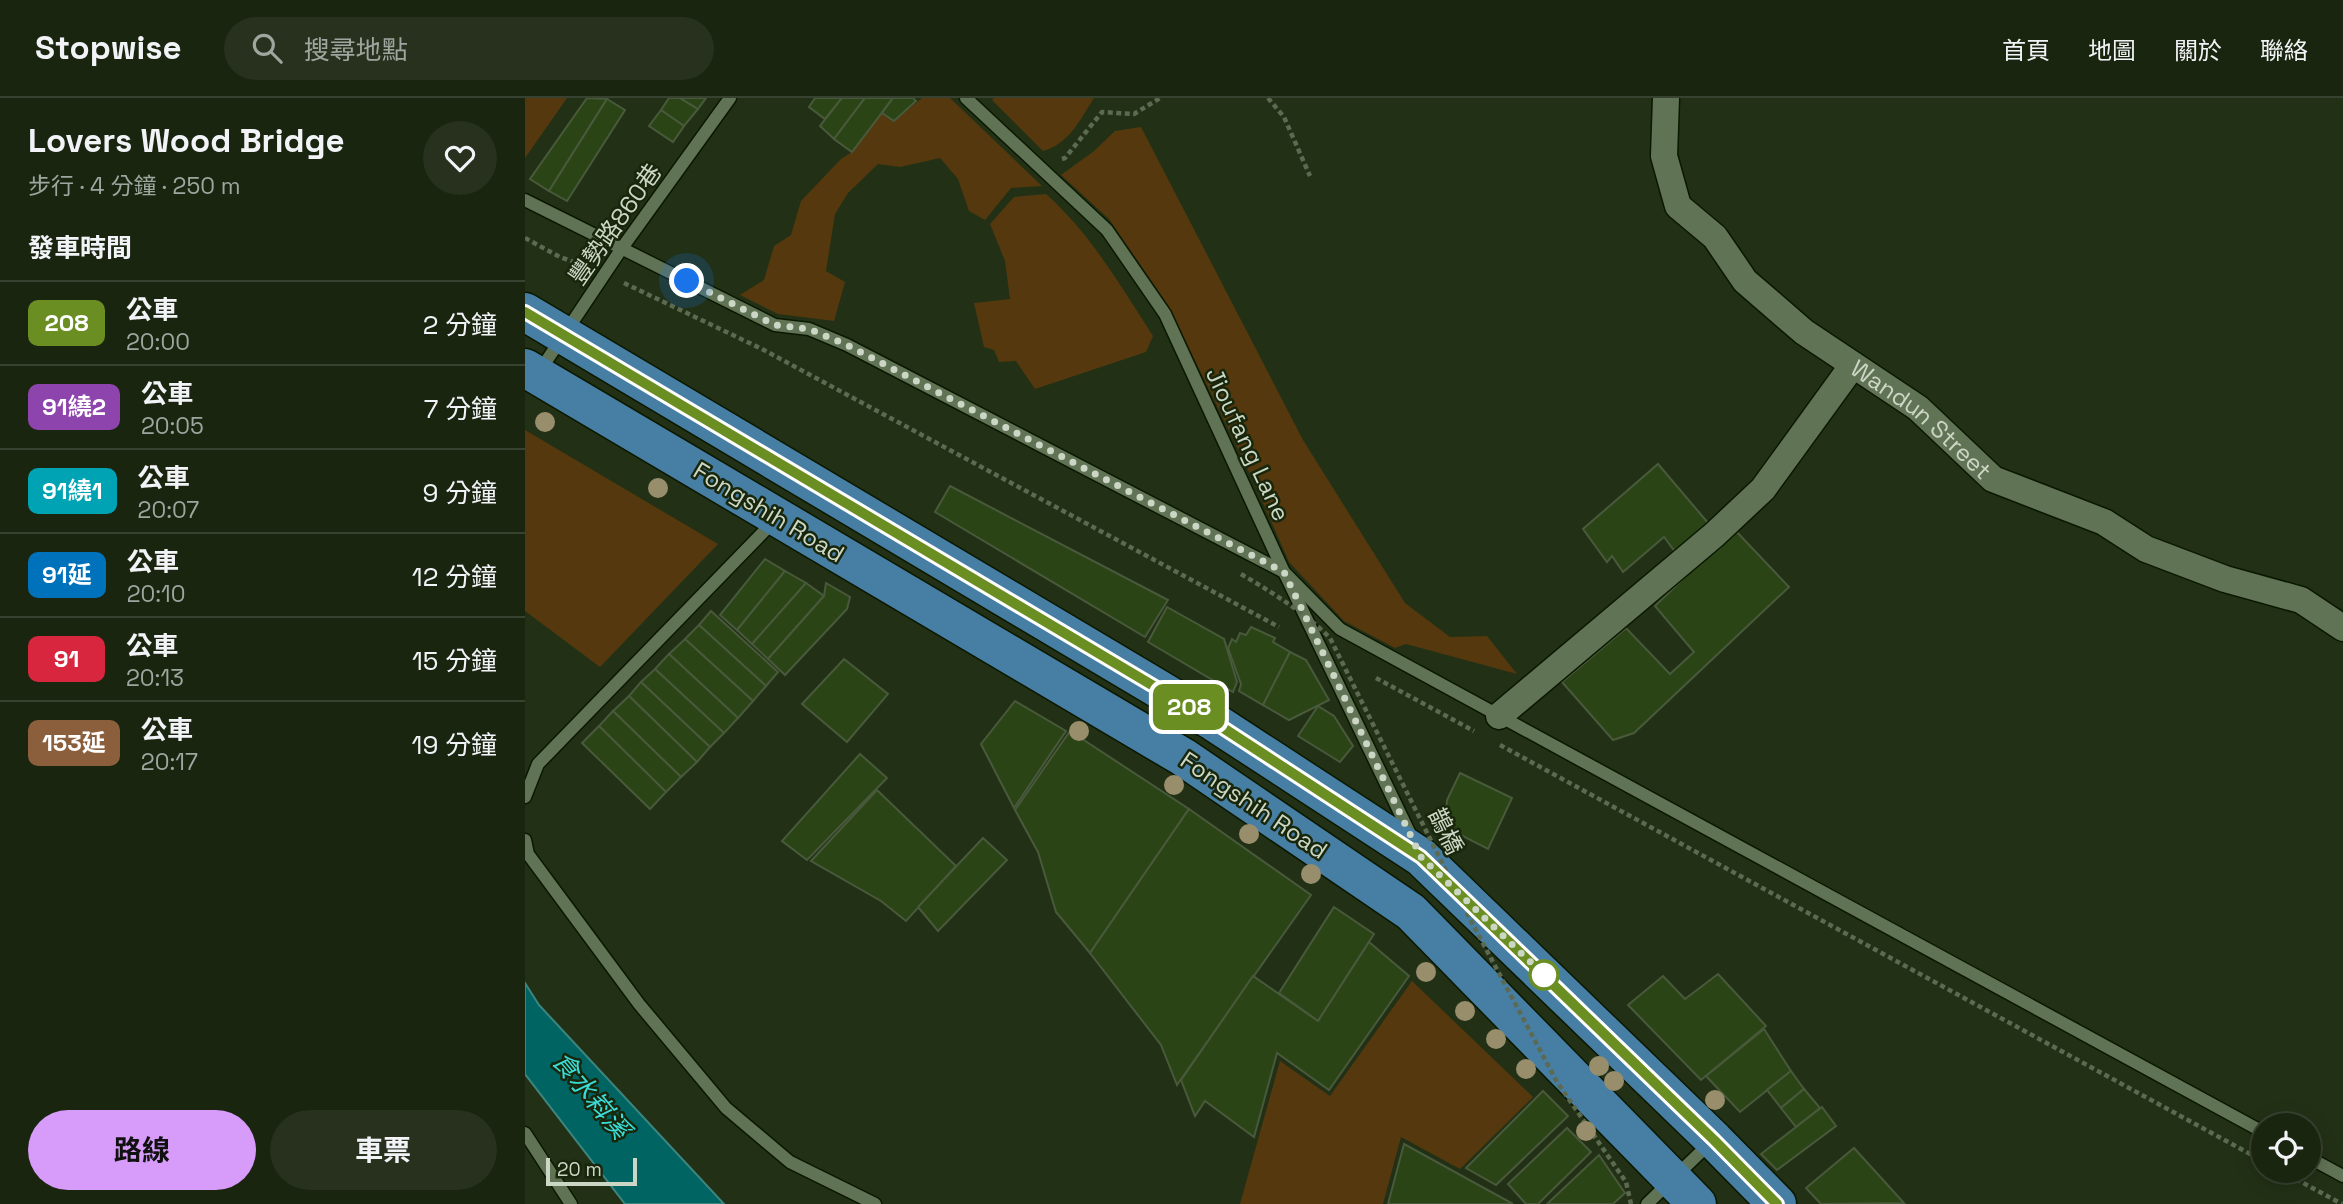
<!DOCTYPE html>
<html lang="zh-TW">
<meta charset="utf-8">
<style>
:root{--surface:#1a2510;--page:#27311e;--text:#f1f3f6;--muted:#9fa59f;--line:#384230;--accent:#d79bf9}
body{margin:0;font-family:"Space Grotesk","Noto Sans TC",sans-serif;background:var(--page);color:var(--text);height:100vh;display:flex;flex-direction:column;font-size:26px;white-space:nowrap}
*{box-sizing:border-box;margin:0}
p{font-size:23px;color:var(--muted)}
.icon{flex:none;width:38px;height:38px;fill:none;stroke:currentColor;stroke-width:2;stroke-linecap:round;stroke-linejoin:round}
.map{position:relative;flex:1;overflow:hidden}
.sheet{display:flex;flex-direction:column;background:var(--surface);width:525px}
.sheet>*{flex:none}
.badge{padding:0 14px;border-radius:10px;font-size:24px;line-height:46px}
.tools{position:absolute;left:1726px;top:1015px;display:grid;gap:14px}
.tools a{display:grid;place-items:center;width:70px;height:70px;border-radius:50%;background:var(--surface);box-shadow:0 4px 18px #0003,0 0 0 2px var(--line);font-size:35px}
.scale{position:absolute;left:21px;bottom:18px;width:91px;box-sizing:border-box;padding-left:7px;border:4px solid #ccd6c5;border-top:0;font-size:19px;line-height:24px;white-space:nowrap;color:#ccd6c5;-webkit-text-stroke:5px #18270c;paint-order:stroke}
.you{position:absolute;width:35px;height:35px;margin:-18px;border:5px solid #fff;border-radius:50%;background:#1a73e8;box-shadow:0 0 0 10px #1a73e833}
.map>.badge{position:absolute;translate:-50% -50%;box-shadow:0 0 0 4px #fff}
h2{padding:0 28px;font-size:26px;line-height:63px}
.round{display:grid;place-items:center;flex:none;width:74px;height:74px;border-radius:37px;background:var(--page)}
.overview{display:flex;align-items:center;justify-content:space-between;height:119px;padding:0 28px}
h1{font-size:33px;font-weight:700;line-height:52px}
.primary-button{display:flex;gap:14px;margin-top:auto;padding:14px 28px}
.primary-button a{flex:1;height:80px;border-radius:42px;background:var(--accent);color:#111;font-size:28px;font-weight:700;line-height:80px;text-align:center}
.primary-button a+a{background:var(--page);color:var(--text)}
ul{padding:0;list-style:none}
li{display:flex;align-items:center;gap:21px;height:84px;padding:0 28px;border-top:2px solid var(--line)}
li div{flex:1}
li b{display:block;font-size:26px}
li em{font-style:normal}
li .badge{min-width:77px;font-weight:700;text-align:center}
header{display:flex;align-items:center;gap:42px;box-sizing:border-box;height:98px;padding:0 35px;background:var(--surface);border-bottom:2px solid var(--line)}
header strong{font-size:33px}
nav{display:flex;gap:38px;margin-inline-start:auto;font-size:24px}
.search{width:490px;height:63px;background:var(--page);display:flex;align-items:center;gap:18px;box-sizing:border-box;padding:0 24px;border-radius:38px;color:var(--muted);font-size:26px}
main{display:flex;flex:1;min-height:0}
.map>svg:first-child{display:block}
.green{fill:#55380d}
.water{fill:#006462;stroke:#3d8680;stroke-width:2}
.building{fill:#2b4415;stroke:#49593c;stroke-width:2}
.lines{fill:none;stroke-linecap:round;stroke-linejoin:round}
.service-casing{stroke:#0b1801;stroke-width:15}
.minor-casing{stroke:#0b1801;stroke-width:29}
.primary-casing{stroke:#0b1801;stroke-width:41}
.path{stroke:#5c6a52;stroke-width:4.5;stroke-dasharray:5 3.5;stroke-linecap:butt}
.service{stroke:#617355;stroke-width:12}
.minor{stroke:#617355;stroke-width:26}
.primary{stroke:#477ea4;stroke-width:38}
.path-bridge{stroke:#5c6a52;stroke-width:4.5;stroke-dasharray:5 3.5;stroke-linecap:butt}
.tree{fill:#998e6c}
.line-casing{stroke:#fff;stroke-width:16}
.line{stroke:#6b8e23;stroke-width:10}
.walk{stroke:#ccd6c5;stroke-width:7;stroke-dasharray:0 12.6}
.stop-dot{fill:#fff;stroke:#6b8e23;stroke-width:3.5}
.labels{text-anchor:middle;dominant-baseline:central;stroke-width:5;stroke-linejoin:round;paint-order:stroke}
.street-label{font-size:24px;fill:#ccd6c5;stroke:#18270c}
.water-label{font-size:26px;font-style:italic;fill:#3adcd8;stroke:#18270c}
</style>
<header>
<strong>Stopwise</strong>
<div class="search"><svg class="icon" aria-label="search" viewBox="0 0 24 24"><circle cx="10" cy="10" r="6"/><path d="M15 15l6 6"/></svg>搜尋地點</div>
<nav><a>首頁</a><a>地圖</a><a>關於</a><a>聯絡</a></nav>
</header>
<main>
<section class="sheet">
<div class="overview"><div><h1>Lovers Wood Bridge</h1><p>步行 · 4 分鐘 · 250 m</p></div><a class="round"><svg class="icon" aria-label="heart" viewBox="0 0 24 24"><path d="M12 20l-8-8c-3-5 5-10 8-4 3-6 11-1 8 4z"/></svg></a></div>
<h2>發車時間</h2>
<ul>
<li><span class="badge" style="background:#6b8e23;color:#fff">208</span><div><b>公車</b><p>20:00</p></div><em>2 分鐘</em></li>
<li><span class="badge" style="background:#8e44ad;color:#fff">91繞2</span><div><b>公車</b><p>20:05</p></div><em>7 分鐘</em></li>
<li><span class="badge" style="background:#00a3b4;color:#fff">91繞1</span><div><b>公車</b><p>20:07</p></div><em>9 分鐘</em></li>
<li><span class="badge" style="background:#0072bc;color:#fff">91延</span><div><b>公車</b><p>20:10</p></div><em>12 分鐘</em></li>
<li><span class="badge" style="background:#d7263d;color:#fff">91</span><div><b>公車</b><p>20:13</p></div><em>15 分鐘</em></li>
<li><span class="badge" style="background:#8b5e3c;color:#fff">153延</span><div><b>公車</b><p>20:17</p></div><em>19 分鐘</em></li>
</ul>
<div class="primary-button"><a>路線</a><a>車票</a></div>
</section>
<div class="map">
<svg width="1818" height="1106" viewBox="0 0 1818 1106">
<rect width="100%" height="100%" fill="#223116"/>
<!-- green -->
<g class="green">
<path d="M0,0h42l-42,60z"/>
<path d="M397,0h28l92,88 -31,2 -26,32 -16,-9 -11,-32 -18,-21 -40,9 -22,-3 -30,29 -13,21 -9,57 19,11 -11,39 -56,-7 -38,-19 24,-15 10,-34 17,-11 10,-34 40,-42 11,-7 30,-39 12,8z"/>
<path d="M469,0h100c-14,22 -25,46 -51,53l-51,-51z"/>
<path d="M616,29l162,313 102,163 45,34 37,-1 30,38 -111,-30 -11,4 -51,-27 -55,-59 -37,-84 -84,-173 -59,-86 -48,-44 33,-24 21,-20z"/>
<path d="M521,96c45,40 74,91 107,142l-7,16 -111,37 -19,-28 -17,1 -5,-12 -10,-3 -10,-44 36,-4 -5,-38 -15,-37 24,-27z"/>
<path d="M0,332l193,114 -118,123 -75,-56z"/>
<path d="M887,883l121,116 -73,72 -59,-32 -18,67h-143l40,-143 50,35z"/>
</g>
<!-- water -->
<path class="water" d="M0,885l14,22 185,199h-99l-100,-130z"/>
<!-- building -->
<g class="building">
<path d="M62,0l20,1 -58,92 -19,-12z"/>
<path d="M144,0h11l18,11 -14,17 -23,-16z"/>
<path d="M155,0h26l-8,11z"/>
<path d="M290,0h27l-17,21 -16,-12z"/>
<path d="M317,0h23l-31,41 -14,-13z"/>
<path d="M340,0h28l-41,54 -18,-13z"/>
<path d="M368,0h20l3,3 -22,20 -12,-8z"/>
<path d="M82,1l18,11 -58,91 -18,-10z"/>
<path d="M136,12l23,16 -11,16 -24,-16z"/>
<path d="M1133,366l51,60 -33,29 -12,-16 -41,35 -11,-16 -5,6 -24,-33z"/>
<path d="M425,388l218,114 -23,37 -210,-125z"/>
<path d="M1209,431l55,58 -155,146 -21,7 -51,-58 64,-54 44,46 24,-22 -39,-46z"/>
<path d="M240,461l20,12 -48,59 -17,-15z"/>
<path d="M260,473l21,12 -54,61 -15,-14z"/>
<path d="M281,485l18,13 -56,63 -16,-15z"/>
<path d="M301,485l24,14 -3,12 -62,66 -17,-16 56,-63z"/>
<path d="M642,509l57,32 13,43 -4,10 -85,-50z"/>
<path d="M186,513l67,61 -12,14 -67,-61z"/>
<path d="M174,527l67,61 -13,15 -68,-62z"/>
<path d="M726,529l24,11 -2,4 17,10 -27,53 -24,-14 2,-7 -13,-36 4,-9 4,3 4,-9 6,2z"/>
<path d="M160,541l68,62 -15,17 -69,-64z"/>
<path d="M765,554l16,8 23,40 -40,20 -26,-15z"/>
<path d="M144,556l69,64 -14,15 -69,-64z"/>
<path d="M319,561l44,35 -41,48 -45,-38z"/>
<path d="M130,571l69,64 -14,14 -69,-65z"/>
<path d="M116,584l69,65 -13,15 -68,-66z"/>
<path d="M104,598l68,66 -16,15 -68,-66z"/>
<path d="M490,603l51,30 -52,77 -33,-64z"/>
<path d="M793,608l16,10 19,30 -13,16 -42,-26z"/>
<path d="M88,613l68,66 -15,15 -67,-66z"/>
<path d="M74,628l67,66 -16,17 -68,-66z"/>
<path d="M545,633l119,78 -99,144 -34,-41 -18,-60 -23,-42z"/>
<path d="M335,656l27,24 -80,82 -25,-19z"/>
<path d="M935,675l52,25 -24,51 -43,-22 2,-27z"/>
<path d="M352,692l79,76 -50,55 -25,-20 -70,-40z"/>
<path d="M664,711l122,86 -134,190 -16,-40 -71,-92z"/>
<path d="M458,740l24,22 -69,71 -20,-24z"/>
<path d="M809,809l40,27 -56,87 -39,-28z"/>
<path d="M844,844l40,34 -80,114 -52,-37 -23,84 -49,-36 -10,15 -14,-36 72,-104 65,45z"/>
<path d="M1193,876l48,52 -65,54 -73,-75 35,-29 22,23z"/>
<path d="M1239,931l27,42 -51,41 -34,-36z"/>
<path d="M1266,973l13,18 -23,19 -14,-18z"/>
<path d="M1279,991l16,19 -24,19 -15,-19z"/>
<path d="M1018,993l25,25 -72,69 -30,-17z"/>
<path d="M1297,1009l14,19 -59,44 -16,-16z"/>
<path d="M1042,1030l24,24 -53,52h-12l-18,-20z"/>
<path d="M879,1046l109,60h-125z"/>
<path d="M1329,1050l50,55 -83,1 -15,-16z"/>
<path d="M1074,1057l26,38 -12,11h-66z"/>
</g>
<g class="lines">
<!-- service casing -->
<g class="service-casing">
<g id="service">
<path d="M441,0l141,132 58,84 119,258 128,266"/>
<path d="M0,102l250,125 34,4 38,16 437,227 56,57 923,503"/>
<path d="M14,274l83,-124 108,-150"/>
<path d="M0,699l13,-33 237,-244"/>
<path d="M0,742l3,14 111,150 87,104 64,54 85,42"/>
<path d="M0,1035l46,71"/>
<path d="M1783,1059l35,19"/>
<path d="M1122,1106l64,-62"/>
</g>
</g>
<!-- minor casing -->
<g class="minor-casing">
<g id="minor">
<path id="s1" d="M1141,0l-2,58 14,50 37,31 30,44 59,51 114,76 75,71 111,43 42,27 79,30 76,21 42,28"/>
<path d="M974,618l215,-181 49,-46 90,-124"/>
</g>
</g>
<!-- primary casing -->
<g class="primary-casing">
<g id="primary">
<path d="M0,214l689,410 207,135 293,283 63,64"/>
<path d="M0,270l658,389 228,155 286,292"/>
</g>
</g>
<!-- path -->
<g class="path">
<path d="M743,0l16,19 26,59"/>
<path d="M537,61l3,-1 37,-46 32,2 26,-16"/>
<path d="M0,140l35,19 24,9"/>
<path d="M99,185l138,66 517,278"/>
<path d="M851,580l98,53"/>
<path d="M975,647l763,416"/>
<path d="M1756,1073l61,33"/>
</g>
<!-- service -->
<use href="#service" class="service"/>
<!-- minor -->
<use href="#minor" class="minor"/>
<!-- primary -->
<use href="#primary" class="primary"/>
<!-- path-bridge -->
<path class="path-bridge" d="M716,476c32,19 63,38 89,64l140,281 87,163 69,100 5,22"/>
</g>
<!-- trees -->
<g class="tree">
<circle cx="20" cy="324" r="10"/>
<circle cx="133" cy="390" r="10"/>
<circle cx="554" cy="633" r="10"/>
<circle cx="649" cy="687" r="10"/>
<circle cx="724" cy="736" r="10"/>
<circle cx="786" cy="776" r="10"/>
<circle cx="901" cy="874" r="10"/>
<circle cx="940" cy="913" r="10"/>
<circle cx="971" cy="941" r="10"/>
<circle cx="1074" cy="968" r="10"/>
<circle cx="1001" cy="971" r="10"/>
<circle cx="1089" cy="983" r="10"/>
<circle cx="1190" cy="1002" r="10"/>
<circle cx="1061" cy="1033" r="10"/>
</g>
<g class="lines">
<!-- line casing -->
<g class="line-casing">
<path id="line" d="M0,214l689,410 207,135 293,283 63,64"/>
</g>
<!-- line -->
<use href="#line" class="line"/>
<!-- walk -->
<path class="walk" d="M162,183l88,44 34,4 38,16 437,227 137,285 123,118"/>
</g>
<!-- markers -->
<circle class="stop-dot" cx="1019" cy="877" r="14"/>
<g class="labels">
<!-- street labels -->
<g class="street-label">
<text transform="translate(90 126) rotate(-55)">豐勢路860巷</text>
<text stroke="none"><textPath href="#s1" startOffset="436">Wandun Street</textPath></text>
<text transform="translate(723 346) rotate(65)">Jioufang Lane</text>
<text transform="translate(244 414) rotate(31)">Fongshih Road</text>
<text transform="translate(729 707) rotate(34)">Fongshih Road</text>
<text transform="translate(921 733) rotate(64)">鵲橋</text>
</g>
<!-- water labels -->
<g class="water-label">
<text transform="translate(66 997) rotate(50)">食水嵙溪</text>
</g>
</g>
</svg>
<div class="tools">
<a><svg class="icon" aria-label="locate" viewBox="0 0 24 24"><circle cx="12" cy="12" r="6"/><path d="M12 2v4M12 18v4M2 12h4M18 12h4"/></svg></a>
</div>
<div class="scale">20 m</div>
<div class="you" style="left:162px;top:183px"></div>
<b class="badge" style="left:664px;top:609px;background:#6b8e23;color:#fff">208</b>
</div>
</main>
